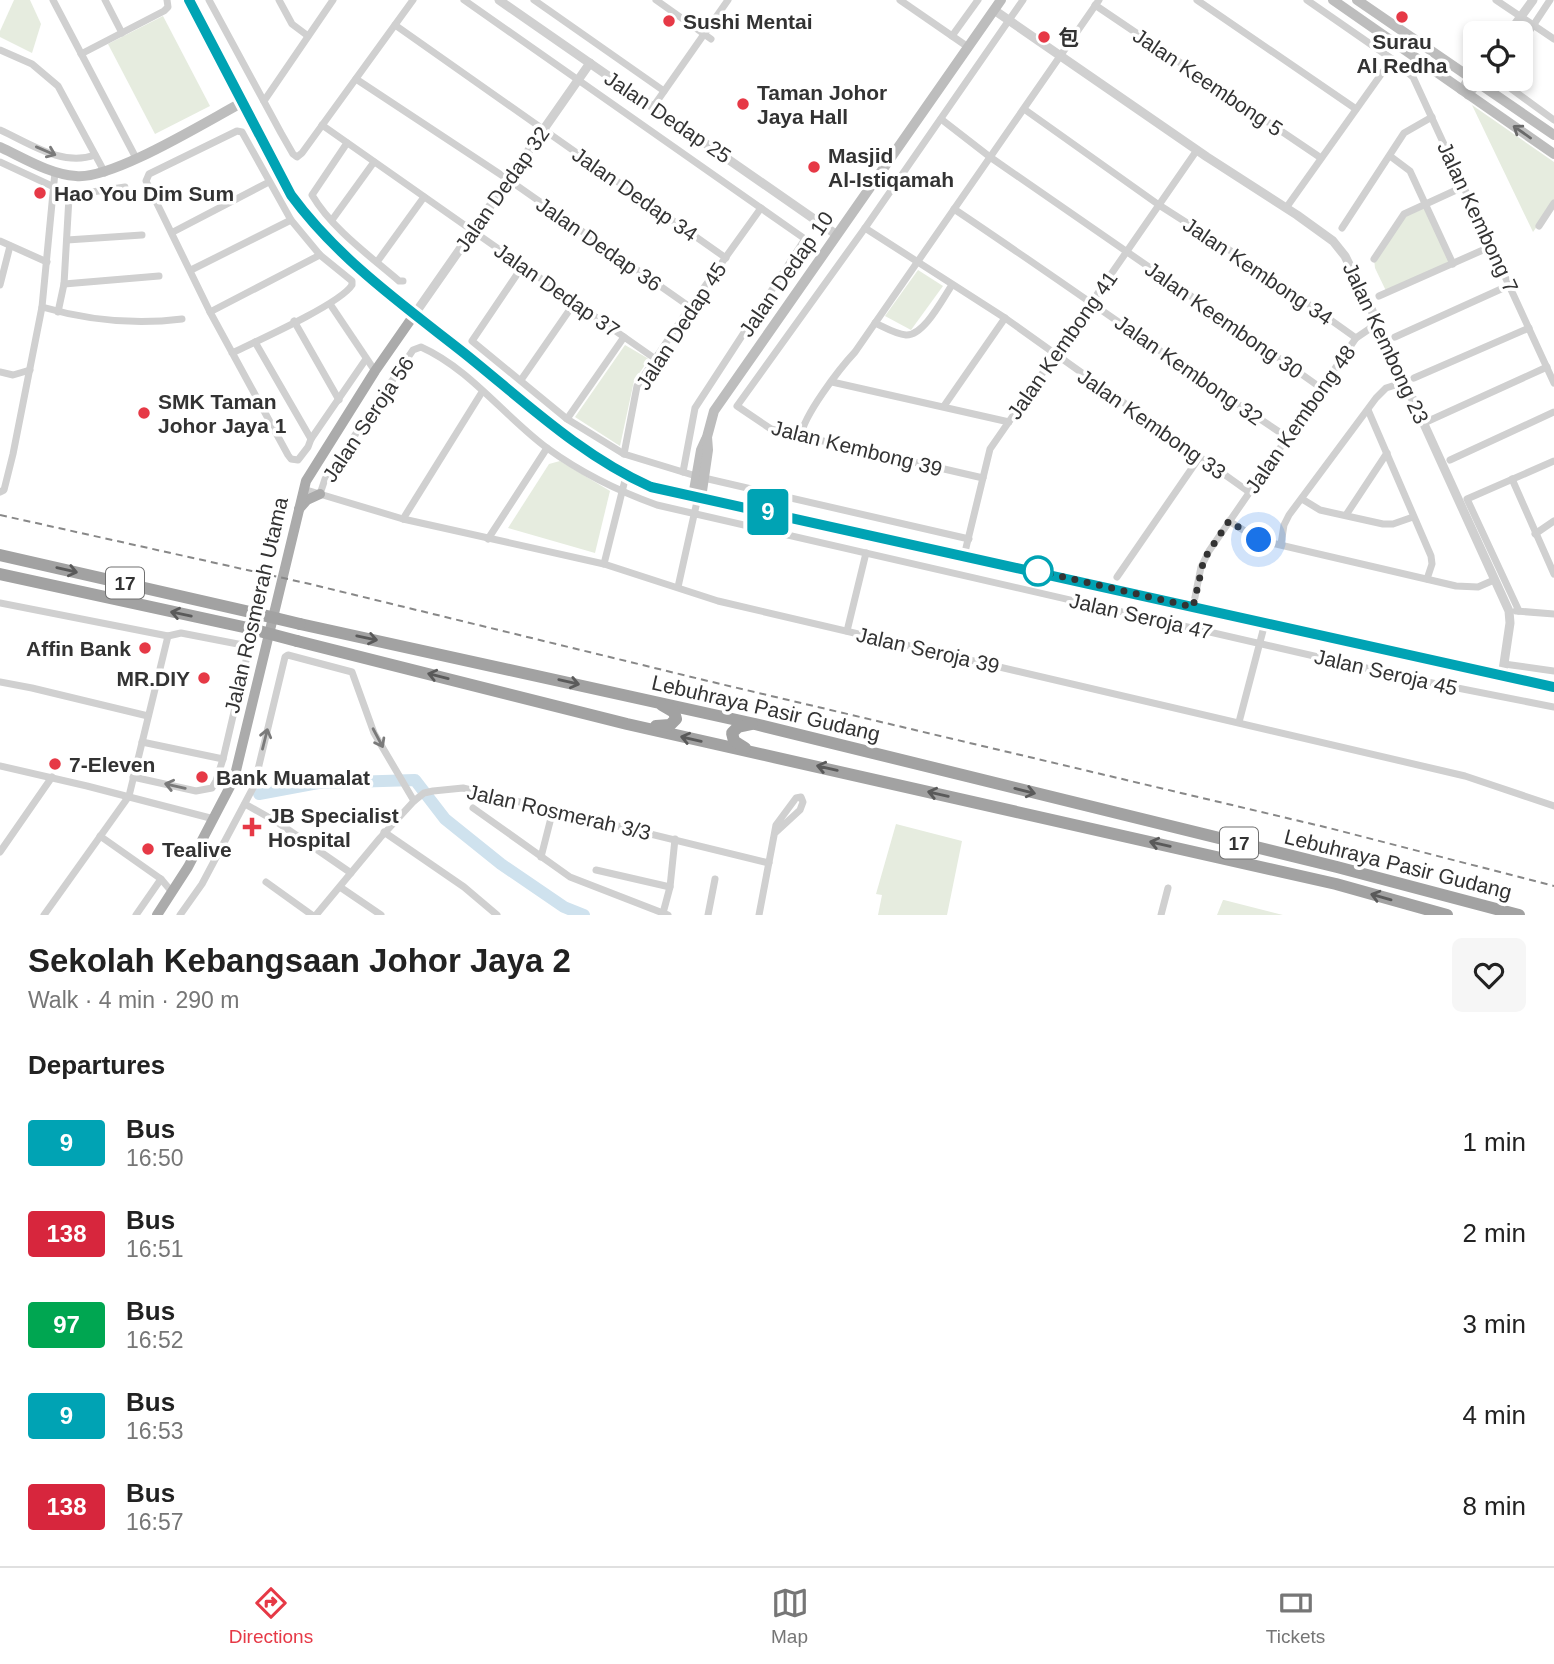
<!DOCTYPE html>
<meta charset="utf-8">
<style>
:root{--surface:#fff;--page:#f6f6f6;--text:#222;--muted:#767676;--line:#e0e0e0;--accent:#e63946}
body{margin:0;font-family:Helvetica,"Noto Sans SC",sans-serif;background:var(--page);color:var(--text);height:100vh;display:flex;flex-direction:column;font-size:26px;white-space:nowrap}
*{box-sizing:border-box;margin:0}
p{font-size:23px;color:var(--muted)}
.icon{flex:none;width:38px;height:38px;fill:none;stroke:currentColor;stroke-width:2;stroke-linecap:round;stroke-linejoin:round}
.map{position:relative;height:915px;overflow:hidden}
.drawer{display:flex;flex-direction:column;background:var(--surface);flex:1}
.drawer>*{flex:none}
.badge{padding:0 14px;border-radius:5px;font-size:24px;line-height:46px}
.fabs{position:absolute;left:1463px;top:21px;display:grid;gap:14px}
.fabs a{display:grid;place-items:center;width:70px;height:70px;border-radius:10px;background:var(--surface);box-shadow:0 4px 10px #0003;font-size:35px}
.you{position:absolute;width:35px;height:35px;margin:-18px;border:5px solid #fff;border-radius:50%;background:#1a73e8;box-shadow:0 0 0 10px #1a73e833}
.map>.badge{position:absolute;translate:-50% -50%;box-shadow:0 0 0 4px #fff}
h2{padding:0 28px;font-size:26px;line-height:63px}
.round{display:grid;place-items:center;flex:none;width:74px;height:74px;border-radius:10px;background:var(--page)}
.headline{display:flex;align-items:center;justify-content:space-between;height:119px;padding:0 28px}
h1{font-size:33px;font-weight:700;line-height:52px}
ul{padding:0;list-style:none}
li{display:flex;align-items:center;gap:21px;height:91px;padding:0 28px}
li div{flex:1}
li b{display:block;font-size:26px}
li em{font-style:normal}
li .badge{min-width:77px;font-weight:700;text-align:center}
.menu{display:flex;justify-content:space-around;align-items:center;height:98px;border-top:2px solid var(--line);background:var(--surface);font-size:19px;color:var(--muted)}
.menu a{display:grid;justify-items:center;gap:4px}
.menu .on{color:var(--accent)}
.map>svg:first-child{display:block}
.green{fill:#e6ecdf}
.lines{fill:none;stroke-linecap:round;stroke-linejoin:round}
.river{stroke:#cfe2ee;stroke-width:12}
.minor{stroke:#d0d0d0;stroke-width:7}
.tertiary{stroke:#d0d0d0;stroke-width:9}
.secondary{stroke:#bdbdbd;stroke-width:10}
.primary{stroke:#ababab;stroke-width:10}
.trunk{stroke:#a2a2a2;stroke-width:12}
.rail{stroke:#888;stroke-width:2;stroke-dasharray:7 5;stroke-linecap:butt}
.trunk-bridge{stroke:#a2a2a2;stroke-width:12}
.oneway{stroke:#6a6a6a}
.oneway2{stroke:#7a7a7a}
.oneway3{stroke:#5a5a5a}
.line-casing{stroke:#fff;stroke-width:16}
.line{stroke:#00a3b4;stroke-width:10}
.walk{stroke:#333;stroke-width:7;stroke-dasharray:0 12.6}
.poi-dot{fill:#e63946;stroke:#fff;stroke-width:2.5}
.stop-dot{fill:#fff;stroke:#00a3b4;stroke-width:3.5}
.labels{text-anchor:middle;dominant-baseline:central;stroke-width:7;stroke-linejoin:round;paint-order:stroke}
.shield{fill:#fff;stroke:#707070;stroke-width:2}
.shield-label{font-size:19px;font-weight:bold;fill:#333}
.poi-label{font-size:21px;font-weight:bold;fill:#333;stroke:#fff;text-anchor:start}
.street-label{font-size:21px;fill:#333;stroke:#fff}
</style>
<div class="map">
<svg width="1554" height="915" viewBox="0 0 1554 915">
<rect width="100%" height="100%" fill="#fff"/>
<!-- green -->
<g class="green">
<path d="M14,0h16l11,24 -9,29 -32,-16v-6z"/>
<path d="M163,16l47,90 -55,28 -47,-90z"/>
<path d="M1472,105l82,57v41l-21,29z"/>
<path d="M1426,203l27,61 -66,29 -12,-25 -1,-9 30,-45z"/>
<path d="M918,270l25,16 -32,44 -26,-14z"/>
<path d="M625,345l24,14 -15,22 -14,65 -45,-29z"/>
<path d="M560,461l50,30 -15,62 -87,-25 41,-64z"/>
<path d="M896,824l66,17 -15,74h-69l4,-20 -6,-1z"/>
<path d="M1223,900h1l59,15h-66z"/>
</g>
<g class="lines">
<!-- river -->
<path class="river" d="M259,794l59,-11 97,-3 30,39 56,45 63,43 20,8"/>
<!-- minor -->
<g class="minor">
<path d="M53,0l83,158"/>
<path d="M105,0l17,33"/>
<path d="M209,0l72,133 12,21 4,3 5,-4 111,-153"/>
<path d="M279,0l13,24 16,12"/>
<path d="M464,0l341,239 -110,169 -12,64"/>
<path d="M534,0l130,91"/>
<path d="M656,0l55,39"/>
<path d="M900,0l68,47"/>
<path d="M1197,0l159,109"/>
<path d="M1307,0l85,59 21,18 141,306"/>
<path d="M1496,0l58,39"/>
<path d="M1095,5l226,153"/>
<path d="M395,25l331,233"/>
<path d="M952,36l26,-36"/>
<path d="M1521,44l29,-44"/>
<path d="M0,50l32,14 26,22 47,87"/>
<path d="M81,54l83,-43 4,-4 -1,-7"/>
<path d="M356,79l153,101 181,127"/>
<path d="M1502,79l4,6 48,35"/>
<path d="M264,101l69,-101"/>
<path d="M653,107l75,-107"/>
<path d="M1024,109l135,96 100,64 97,69"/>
<path d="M941,119l49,38 234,162 97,69"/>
<path d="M322,125l332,233"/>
<path d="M0,130c29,13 62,37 95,25"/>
<path d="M347,143l-35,52c20,34 58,61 87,86h4"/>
<path d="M1390,156l20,15 43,93"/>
<path d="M0,162l54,25"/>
<path d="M1286,208l106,-149"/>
<path d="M954,209c112,75 221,154 333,228"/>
<path d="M332,220l42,-58"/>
<path d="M1539,226l15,-23"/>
<path d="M865,228l140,90 244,174"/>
<path d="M1342,228l62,-95 28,-16"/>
<path d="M173,232l96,-50"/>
<path d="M67,240l75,-5"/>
<path d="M0,241l47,21"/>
<path d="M1374,259l30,-45 61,-28"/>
<path d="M377,262l47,-65"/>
<path d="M522,267l-50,74 95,78 57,35 72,22"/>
<path d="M191,270l100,-50"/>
<path d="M64,284l95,-8"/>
<path d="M0,285l10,-39"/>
<path d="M1379,296l113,-50"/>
<path d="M330,304l45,67"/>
<path d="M42,307c45,13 93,18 140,12"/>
<path d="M58,312l6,-28 5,-87 3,-2 53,-8"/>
<path d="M210,312l110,-57"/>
<path d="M294,321l45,79"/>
<path d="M875,323c9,4 20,11 31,12 18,1 37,-37 46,-50"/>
<path d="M1395,337l115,-52"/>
<path d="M255,342l56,97"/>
<path d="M232,353c25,-12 108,-49 120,-68v-4l-32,-26 -29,-35 -49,-88 -5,-1 -88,43 -3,7 64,131 78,143 3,4 7,1 10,-13 3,-8 55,-80"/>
<path d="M0,372l13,3 17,-5"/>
<path d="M1414,378l115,-50"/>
<path d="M521,380l54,-78"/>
<path d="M832,382l177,40"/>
<path d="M944,406l61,-88"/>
<path d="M1368,410l63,146 1,8 -5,15"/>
<path d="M567,419l57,-82"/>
<path d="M1424,423l123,-56"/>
<path d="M801,436c2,-20 39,-68 54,-84l244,-352"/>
<path d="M624,454l13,-68 53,-79 71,-99"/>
<path d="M1450,460l104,-48"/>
<path d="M704,478l265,61"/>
<path d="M983,478l-212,-49 -34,-23 128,-178 158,-228"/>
<path d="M1512,479l42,95"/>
<path d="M303,489l100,30 201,45 114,37 747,175 89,30"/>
<path d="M0,492l4,-2 9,-36 29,-147 13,-135"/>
<path d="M320,494l5,-15 88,-129 8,-3c49,22 83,69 126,101 33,24 71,43 110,57l770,177 127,25"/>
<path d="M1302,499l18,11 63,14h10l20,-7"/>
<path d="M1346,515l41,-62"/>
<path d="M403,519l79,-127"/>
<path d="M1229,521l30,19 197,46 22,1 16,-7"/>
<path d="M1535,534l19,-13"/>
<path d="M488,539l59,-91"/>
<path d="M1281,544l3,-19 5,-10 87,-117 10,-10 19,-6"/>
<path d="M964,556l26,-107 207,-299"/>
<path d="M604,564l22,-88"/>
<path d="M1117,577l82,-119"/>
<path d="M678,587l20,-90"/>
<path d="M0,603l168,33 13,-3 62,12 5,7 -25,107 -7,22 -4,7 -16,3 -63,-14"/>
<path d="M1193,607l8,-40 8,-16 147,-213 22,-15"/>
<path d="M1516,611l38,3"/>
<path d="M1519,611l-52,-112 87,-38"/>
<path d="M847,631l19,-78"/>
<path d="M1504,664l50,7"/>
<path d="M0,682l32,6 116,28"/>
<path d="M1239,722l26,-99"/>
<path d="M142,742l81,17"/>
<path d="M0,766l87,20 127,33"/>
<path d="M245,804l32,18 74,51"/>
<path d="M473,808l97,69 98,38"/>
<path d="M384,832l80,55 33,28"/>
<path d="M100,836l61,43 11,13"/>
<path d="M0,852l52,-75"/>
<path d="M541,857l12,-47"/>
<path d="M596,870l74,17"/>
<path d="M266,882l46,33"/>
<path d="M340,887l41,28"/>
<path d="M663,913l7,-26 5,-48"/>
<path d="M44,915l85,-119 39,-160"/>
<path d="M136,915l25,-36"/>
<path d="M180,915l22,-31 52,-98 31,-129 3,-2 64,17 22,61 40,68"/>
<path d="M316,915l64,-77 34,-37 10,-8 9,-2 30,-3 306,75"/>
<path d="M708,915l7,-36"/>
<path d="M759,915l17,-90 20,-27 5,-1 2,5 -3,8 -25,23"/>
<path d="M1161,915l7,-27"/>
</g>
<!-- tertiary -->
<g class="tertiary">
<path d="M499,0l338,235"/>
<path d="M994,10l213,147 90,58 36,26 12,15 33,67 131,288 1,12 -8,54"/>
<path d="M1509,33l24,-33"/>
<path d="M1461,90l14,-19"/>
<path d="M1468,95l13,-16"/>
<path d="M414,315l176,-252"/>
</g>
<!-- secondary -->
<g class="secondary">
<path d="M189,0l102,195c47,64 112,109 173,158 60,48 116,102 187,134l903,200"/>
<path d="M1333,0l221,154"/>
<path d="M1357,0l197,135"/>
<path d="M0,147c24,11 49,27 76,29 36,4 131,-55 167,-74"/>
<path d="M693,496l8,-46 5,-11"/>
<path d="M701,498l7,-48 -1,-13 7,-26 287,-411"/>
</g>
<!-- primary -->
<g class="primary">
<path d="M299,509l8,-9 13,-6"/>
<path d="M157,915l31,-48 46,-88 72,-298 69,-110 39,-56"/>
</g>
<!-- trunk -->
<g class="trunk">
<path d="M0,555l250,57"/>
<path d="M0,574l248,54"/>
<path d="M300,624l455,100 582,143 182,48"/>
<path d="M297,641l330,83 709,160 111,31"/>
<path d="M656,726l14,-1 6,-6 -2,-7 -12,-7"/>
<path d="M745,748l-11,-7 -2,-8 6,-6 14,-3"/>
</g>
<!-- rail -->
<path class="rail" d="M0,515l310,69 398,97 621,147 225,58"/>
<!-- trunk-bridge -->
<g class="trunk-bridge">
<path d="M250,612l50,12"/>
<path d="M248,628l49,13"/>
</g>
</g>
<!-- one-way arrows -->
<defs><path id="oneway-shaft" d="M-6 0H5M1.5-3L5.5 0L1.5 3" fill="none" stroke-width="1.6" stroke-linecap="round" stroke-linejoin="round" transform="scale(1.75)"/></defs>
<use class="oneway" href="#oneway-shaft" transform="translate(1522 132) rotate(-145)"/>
<g class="oneway2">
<use href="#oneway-shaft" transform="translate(46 151) rotate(23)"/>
<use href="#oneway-shaft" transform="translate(378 738) rotate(62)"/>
<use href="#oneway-shaft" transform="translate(265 739) rotate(-76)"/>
<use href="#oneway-shaft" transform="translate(175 786) rotate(-167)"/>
</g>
<g class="oneway3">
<use href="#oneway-shaft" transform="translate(67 570) rotate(13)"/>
<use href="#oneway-shaft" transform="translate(181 614) rotate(-168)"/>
<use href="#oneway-shaft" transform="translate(367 638) rotate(12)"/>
<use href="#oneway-shaft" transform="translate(438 676) rotate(-166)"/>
<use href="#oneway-shaft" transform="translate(569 682) rotate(13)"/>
<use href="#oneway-shaft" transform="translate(691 739) rotate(-167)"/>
<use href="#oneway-shaft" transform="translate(827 768) rotate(-167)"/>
<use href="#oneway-shaft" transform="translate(1025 791) rotate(14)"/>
<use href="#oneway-shaft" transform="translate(938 794) rotate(-167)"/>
<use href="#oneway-shaft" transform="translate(1160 844) rotate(-167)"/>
<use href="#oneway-shaft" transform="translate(1381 897) rotate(-164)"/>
</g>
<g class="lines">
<!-- line casing -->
<g class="line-casing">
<path id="line" d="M189,0l102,195c47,64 112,110 173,158 60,48 116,102 187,134l903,200"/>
</g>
<!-- line -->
<use href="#line" class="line"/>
<!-- walk -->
<path class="walk" d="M1038,571l155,36 11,-48 25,-38 30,19"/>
</g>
<!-- markers -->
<g class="poi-dot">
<circle cx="1402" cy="17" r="7"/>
<circle cx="669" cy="21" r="7"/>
<circle cx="1044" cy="37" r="7"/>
<circle cx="743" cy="104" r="7"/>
<circle cx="814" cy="167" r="7"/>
<circle cx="40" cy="193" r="7"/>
<circle cx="144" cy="413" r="7"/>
<circle cx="145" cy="648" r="7"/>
<circle cx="204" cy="678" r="7"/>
<circle cx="55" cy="764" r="7"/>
<circle cx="202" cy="777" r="7"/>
<path d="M248.5 816.5h7v7h7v7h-7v7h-7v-7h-7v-7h7z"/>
<circle cx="148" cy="849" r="7"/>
</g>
<circle class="stop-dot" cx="1038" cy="571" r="14"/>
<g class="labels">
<!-- shield labels -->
<g class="shield">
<rect x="106" y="567.5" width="38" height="31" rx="5"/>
<rect x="1220" y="827.5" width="38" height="31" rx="5"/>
</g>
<g class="shield-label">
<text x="125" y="583">17</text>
<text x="1239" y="843">17</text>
</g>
<!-- poi labels -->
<g class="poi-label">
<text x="683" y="21">Sushi Mentai</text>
<text x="1058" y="37">包</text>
<text x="1402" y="41" text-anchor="middle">Surau<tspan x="1402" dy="24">Al Redha</tspan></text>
<text x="757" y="92">Taman Johor<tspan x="757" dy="24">Jaya Hall</tspan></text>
<text x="828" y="155">Masjid<tspan x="828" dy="24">Al-Istiqamah</tspan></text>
<text x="54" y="193">Hao You Dim Sum</text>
<text x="158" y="401">SMK Taman<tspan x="158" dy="24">Johor Jaya 1</tspan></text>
<text x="131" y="648" text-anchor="end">Affin Bank</text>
<text x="190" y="678" text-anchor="end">MR.DIY</text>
<text x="69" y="764">7-Eleven</text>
<text x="216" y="777">Bank Muamalat</text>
<text x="268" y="815">JB Specialist<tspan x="268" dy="24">Hospital</tspan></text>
<text x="162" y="849">Tealive</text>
</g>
<!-- street labels -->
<g class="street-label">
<text transform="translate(1208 82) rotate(34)">Jalan Keembong 5</text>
<text transform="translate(668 117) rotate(34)">Jalan Dedap 25</text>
<text transform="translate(502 189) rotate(-55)">Jalan Dedap 32</text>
<text transform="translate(635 194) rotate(35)">Jalan Dedap 34</text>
<text transform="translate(1478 217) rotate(65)">Jalan Kembong 7</text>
<text transform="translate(599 244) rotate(35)">Jalan Dedap 36</text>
<text transform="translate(1258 271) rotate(34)">Jalan Kembong 34</text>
<text transform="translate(786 274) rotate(-55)">Jalan Dedap 10</text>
<text transform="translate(557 290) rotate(35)">Jalan Dedap 37</text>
<text transform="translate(1224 320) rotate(35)">Jalan Keembong 30</text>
<text transform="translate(681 326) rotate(-57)">Jalan Dedap 45</text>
<text transform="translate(1386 343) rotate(65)">Jalan Kembong 23</text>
<text transform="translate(1062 345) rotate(-55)">Jalan Kembong 41</text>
<text transform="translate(1189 370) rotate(35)">Jalan Kembong 32</text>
<text transform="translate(368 419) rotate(-56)">Jalan Seroja 56</text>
<text transform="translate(1300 419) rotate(-55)">Jalan Kembong 48</text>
<text transform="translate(1152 424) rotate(35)">Jalan Kembong 33</text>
<text transform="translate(857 448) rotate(14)">Jalan Kembong 39</text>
<text transform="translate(256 605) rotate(-77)">Jalan Rosmerah Utama</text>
<text transform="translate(1141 616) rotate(13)">Jalan Seroja 47</text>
<text transform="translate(928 650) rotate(13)">Jalan Seroja 39</text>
<text transform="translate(1386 672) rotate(13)">Jalan Seroja 45</text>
<text transform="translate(766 708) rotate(13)">Lebuhraya Pasir Gudang</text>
<text transform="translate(559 812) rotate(13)">Jalan Rosmerah 3/3</text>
<text transform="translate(1398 864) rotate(14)">Lebuhraya Pasir Gudang</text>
</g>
</g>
</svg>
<div class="fabs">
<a><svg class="icon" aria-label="locate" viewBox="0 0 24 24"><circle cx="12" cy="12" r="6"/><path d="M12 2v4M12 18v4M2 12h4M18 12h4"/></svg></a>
</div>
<div class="you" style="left:1259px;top:540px"></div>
<b class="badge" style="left:768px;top:512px;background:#00a3b4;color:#fff">9</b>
</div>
<section class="drawer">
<div class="headline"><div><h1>Sekolah Kebangsaan Johor Jaya 2</h1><p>Walk · 4 min · 290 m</p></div><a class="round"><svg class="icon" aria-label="heart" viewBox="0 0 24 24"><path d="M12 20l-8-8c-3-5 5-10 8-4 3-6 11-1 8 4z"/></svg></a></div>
<h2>Departures</h2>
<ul>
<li><span class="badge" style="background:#00a3b4;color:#fff">9</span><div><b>Bus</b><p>16:50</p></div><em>1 min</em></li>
<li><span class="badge" style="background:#d7263d;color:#fff">138</span><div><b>Bus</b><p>16:51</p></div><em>2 min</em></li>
<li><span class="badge" style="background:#00a651;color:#fff">97</span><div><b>Bus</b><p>16:52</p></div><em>3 min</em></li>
<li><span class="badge" style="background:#00a3b4;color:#fff">9</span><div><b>Bus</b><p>16:53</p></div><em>4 min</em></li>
<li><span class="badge" style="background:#d7263d;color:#fff">138</span><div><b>Bus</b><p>16:57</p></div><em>8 min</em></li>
</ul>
</section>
<nav class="menu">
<a class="on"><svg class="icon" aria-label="directions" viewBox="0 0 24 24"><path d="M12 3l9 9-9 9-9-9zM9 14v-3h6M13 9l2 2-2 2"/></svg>Directions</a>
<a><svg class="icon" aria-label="map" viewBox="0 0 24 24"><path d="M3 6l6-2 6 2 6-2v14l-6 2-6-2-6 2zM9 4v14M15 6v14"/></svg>Map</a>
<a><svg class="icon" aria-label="tickets" viewBox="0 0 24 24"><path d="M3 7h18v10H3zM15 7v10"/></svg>Tickets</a>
</nav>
